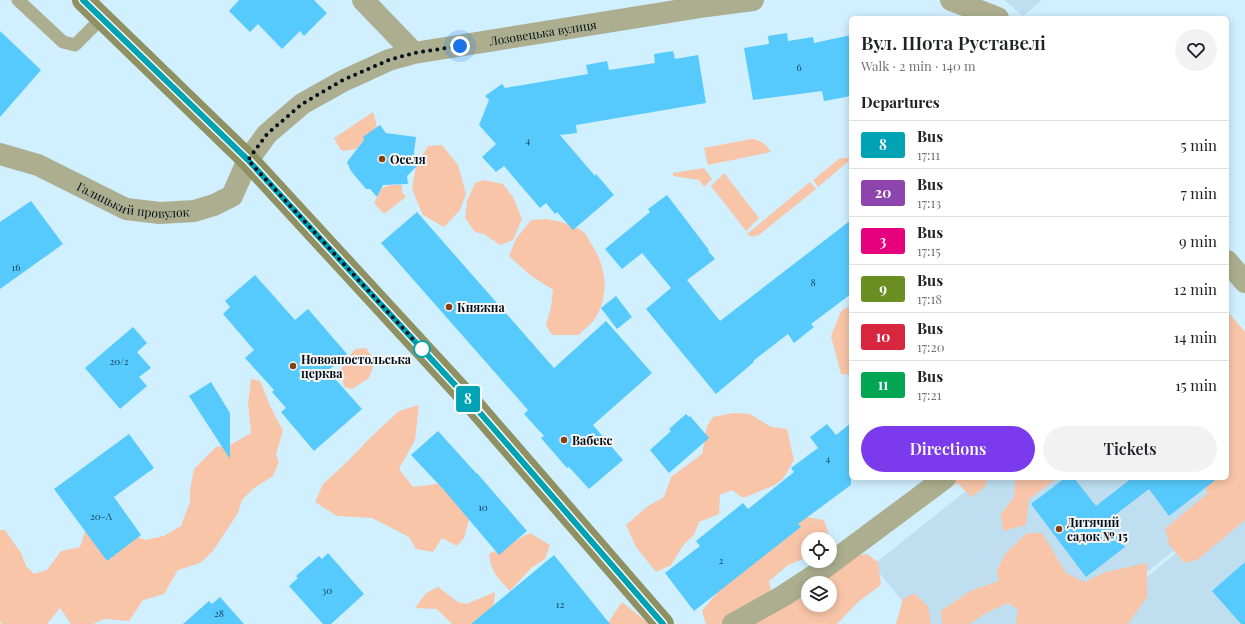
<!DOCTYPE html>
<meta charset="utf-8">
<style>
:root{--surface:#fff;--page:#f2f2f2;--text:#202124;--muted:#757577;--line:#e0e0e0;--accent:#7c3aed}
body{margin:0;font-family:"Playfair Display",serif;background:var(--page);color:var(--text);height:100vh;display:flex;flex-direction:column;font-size:15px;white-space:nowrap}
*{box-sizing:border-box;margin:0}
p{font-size:13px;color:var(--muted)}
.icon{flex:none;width:22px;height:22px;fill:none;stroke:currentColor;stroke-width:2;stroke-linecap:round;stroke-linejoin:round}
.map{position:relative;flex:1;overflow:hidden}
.sheet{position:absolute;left:849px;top:16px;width:380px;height:464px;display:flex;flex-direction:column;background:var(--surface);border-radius:6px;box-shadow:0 2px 10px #0003}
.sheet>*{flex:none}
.badge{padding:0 8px;border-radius:3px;font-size:14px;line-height:26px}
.buttons{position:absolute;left:801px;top:532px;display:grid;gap:8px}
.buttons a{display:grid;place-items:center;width:36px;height:36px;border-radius:50%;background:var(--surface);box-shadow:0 2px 10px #0003;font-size:20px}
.you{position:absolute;width:20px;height:20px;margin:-10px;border:3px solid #fff;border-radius:50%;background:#1a73e8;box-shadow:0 0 0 6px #1a73e833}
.map>.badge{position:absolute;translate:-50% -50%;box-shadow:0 0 0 2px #fff}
h2{padding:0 12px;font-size:15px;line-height:36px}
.round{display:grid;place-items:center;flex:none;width:42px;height:42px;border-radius:21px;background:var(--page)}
.summary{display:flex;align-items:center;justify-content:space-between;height:68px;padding:0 12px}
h1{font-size:19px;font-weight:600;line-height:30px}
.primary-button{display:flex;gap:8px;margin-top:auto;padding:8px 12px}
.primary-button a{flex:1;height:46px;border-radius:24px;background:var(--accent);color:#fff;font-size:16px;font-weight:600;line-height:46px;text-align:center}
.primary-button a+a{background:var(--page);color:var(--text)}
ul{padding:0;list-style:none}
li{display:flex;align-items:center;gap:12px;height:48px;padding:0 12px;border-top:1px solid var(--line)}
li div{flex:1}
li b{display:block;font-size:15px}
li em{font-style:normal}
li .badge{min-width:44px;font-weight:700;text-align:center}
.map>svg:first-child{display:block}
.built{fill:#bfdff1}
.green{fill:#f8c5a9;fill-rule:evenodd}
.building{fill:#57cafd}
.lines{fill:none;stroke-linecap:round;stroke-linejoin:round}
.lane{stroke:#acae8f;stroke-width:13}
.street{stroke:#acae8f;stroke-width:22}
.secondary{stroke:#8f9162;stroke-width:22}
.line-casing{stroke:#fff;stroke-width:9}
.line{stroke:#00a3b4;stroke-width:6}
.walk{stroke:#00101b;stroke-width:4;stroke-dasharray:0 7.2}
.poi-dot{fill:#844113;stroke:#f6f6f6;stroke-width:1.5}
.stop-dot{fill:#fff;stroke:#00a3b4;stroke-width:2}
.labels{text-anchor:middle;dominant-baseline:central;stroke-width:4;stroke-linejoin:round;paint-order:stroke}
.number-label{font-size:10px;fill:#163e54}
.street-label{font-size:12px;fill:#00101b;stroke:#f6f6f6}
.poi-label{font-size:12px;font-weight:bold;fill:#00101b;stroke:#f6f6f6;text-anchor:start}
</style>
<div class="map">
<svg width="1245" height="624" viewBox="0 0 1245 624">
<rect width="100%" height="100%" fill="#d0efff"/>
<!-- built -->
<g class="built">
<path d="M1004,0h38l-19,16z"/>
<path d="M982,478h245l18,15 -162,131h-162l-48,-59z"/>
<path d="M1245,495v129h-154z"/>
</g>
<!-- green -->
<g class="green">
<path d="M373,112l4,15 -13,10v3l-8,9 -13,2 -3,-2 -6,-11z"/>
<path d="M752,139c10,1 14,6 19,13l-63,13 -4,-17z"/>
<path d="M442,145l16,20 8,29 -6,16 -16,17 -21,-12 -11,-26 4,-23 12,-20z"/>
<path d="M840,158h8l2,2 -32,27 -5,-7z"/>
<path d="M704,168l8,11 -8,8 -5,-7 -26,-4v-3z"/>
<path d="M724,173l35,45 -13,13 -35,-45z"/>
<path d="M484,180l19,4 10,13 9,22 -9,21 -13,5 -16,-11 -9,-2 -10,-14 2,-17 8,-18z"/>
<path d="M810,182l6,7 -57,46 -8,2 -4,-3z"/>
<path d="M390,185h12v7l4,5 -22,17 -10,-11 8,-15z"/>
<path d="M546,219c12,2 25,5 35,11 4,2 7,8 9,12 16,23 20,51 6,75 -4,7 -12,12 -17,18h-27l-6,-10 5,-18 2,-17 -23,-15 -21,-19 7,-17 15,-19z"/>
<path d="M851,305v70l-10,-1 -10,-38 10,-25z"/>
<path d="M1227,311l18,21v188l-48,40 -13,3 -15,-19 -4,-15 43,-36 -8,-15h27z"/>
<path d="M366,348l9,13 -6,17 -17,11 -8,-2 -3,-18 14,-20z"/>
<path d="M251,379l9,2c7,17 13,33 23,49l-7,25 3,7 -6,14 -20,13 -11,11 -4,13 -25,38 -13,12 -22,7 -14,24 -21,6 -14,21 -25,-2 -11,5h-22l-11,-16 -13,16h-45l-2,-3v-91h5l16,23 5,13 8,8 13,-4 14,-19 19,-4 5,-15 11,-16 29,16 20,8 19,-4 17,-10 9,-24v-12l4,-21 22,-22 16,-3 19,-11 -3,-30z"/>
<path d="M419,405l-4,35 -16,29 14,18 16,-2 24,-5 10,13 6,27 -5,18 -7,8 -15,-8 -9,14 -17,-3 -7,-12 -37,-19 -35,-2 -22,-14 8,-18 25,-23 22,-23 29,-27z"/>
<path d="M733,413l17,1 21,13 16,2 7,31 -11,19 -8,6 -32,13 -11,-8 -12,5 -1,19 -20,8 -5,13 -10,9 -13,21 -15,7 -20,-25 -10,-22 22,-19 16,-9 7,-20 31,-23 5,-28 6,-9z"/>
<path d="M933,478h55l-3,9 -14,10 -12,-13 -28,1z"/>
<path d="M1011,478h46l-28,21 -3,26 -23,6 -2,-17 13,-17 1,-16z"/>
<path d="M806,517l18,3 6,19h-22v18l-20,8 -19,16 3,12 62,-35 33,-4 11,8 3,23 -23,17 -21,22h-131l-4,-13 35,-43zM808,583h22v22h-22z"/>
<path d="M530,533l20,12 -5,14 -14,9 -21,23c-12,-13 -19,-19 -21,-37z"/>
<path d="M1027,533h15l24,40 18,9 22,-10 41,-9v34l-19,27h-112l2,-15 -10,-6 -24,11 -14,10h-28l-1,-13 29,-20 29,-10 -2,-11 9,-17z"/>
<path d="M438,587l20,15 8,2 29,-12 -3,32h-40l-15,-15 -22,-1 11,-15z"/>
<path d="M914,593l14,13 3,17 1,1h-36l7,-25z"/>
<path d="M622,602l25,20 1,2h-41z"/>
</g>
<!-- building -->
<g class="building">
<path d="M239,0h75l13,13 -23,23 -4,-5 -18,18 -24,-25 -8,8 -21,-21z"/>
<path d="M0,31l41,39 -41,47z"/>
<path d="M787,33l1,8 25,-4 1,6 37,-8v61l-27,5 -2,-10 -69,9 -9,-52 25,-4 -1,-8z"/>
<path d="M673,51l2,8 23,-4 8,48 -130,22 1,8 -17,2 35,41 1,-2 18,21 -41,35 -16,-18 -2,2 -9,-11 -6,5 -36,-42 -8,6 -14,-15 14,-13 -17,-19 10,-25 -4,-4 17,-12 3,4 83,-14 -2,-9 21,-4 2,9 46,-7 -1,-9z"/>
<path d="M380,125l6,8 30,4 -3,23 5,5 -11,11 1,8 -25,1 -6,12 -7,-8h-4l-15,-18 -4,-9 17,-22 -1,-3z"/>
<path d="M667,195l42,55 -1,1 7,8 -28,21 33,41 131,-101v74l-40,30 3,3 -20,16 -6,-9 -35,27 1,1 -38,32 -70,-85 25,-21 -29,-35 -20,16 -17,-20 45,-37 -2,-3z"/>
<path d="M31,201l32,43 -63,45v-67z"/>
<path d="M417,212l137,156 52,-47 46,52 -59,52 30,35 -34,29 -20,-22 -2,1 -26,-30 3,-2 -20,-22 4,-4 -147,-167z"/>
<path d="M255,275l40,45 13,-11 39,45 -19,17 34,38 -48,42 -33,-39 5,-4 -14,-16 2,-2 -29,-32 9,-8 -31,-36 7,-7 -5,-6z"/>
<path d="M616,296l16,21 -15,12 -16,-21z"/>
<path d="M133,327l14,16 -10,9 14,16 -12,9 8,9 -27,23 -35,-41z"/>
<path d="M211,382l19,31v46l-41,-63z"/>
<path d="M686,414l3,3 1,-1 19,22 -40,35 -19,-23 21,-19 -2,-2z"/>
<path d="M851,423v62l-53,39 3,3 -107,84 -29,-38 35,-27 -4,-5 47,-38 5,6 46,-37 -3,-4 27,-20 -8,-11 17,-13 9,11z"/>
<path d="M438,431l38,42h1l50,58 -28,24 -55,-65 -33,-35z"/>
<path d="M129,434l25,34 -40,29 27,38 -34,26 -53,-72z"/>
<path d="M1065,478h9l22,28 36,-28h86l-49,38 -20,-27 -43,33 19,25 -39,30 -55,-73z"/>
<path d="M328,553l36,41 -33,30h-8l-34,-38 9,-8 -2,-2 23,-20 3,3z"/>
<path d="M554,555l56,69h-139l35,-29z"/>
<path d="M1245,562v62h-4l-29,-33z"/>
<path d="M220,597l24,27h-61l26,-23 3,3z"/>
</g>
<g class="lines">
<!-- lane -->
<path class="lane" d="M18,0l45,42 12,3 27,-27"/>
<!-- street -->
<g class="street">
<path d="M363,0l51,53"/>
<path d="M951,0l47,18"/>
<path id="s1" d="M0,154l38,11 88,44 34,4 34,-2 20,-6 18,-9 16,-36 19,-26 35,-30 41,-23 46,-21 25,-7 293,-47 46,-6"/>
<path d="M1227,261l18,21"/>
<path d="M733,624l50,-28 29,-19 133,-99"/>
</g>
<!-- secondary -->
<path class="secondary" d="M83,0l165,160 220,239 195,225"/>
</g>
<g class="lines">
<!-- line casing -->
<g class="line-casing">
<path id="line" d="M83,0l165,160 220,239 195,225"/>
</g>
<!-- line -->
<use href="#line" class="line"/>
<!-- walk -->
<path class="walk" d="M422,349l-174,-189 19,-26 35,-30 41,-24 46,-20 25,-7 46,-7"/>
</g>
<!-- markers -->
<g class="poi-dot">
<circle cx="382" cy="159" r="4"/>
<circle cx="449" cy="307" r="4"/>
<circle cx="293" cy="366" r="4"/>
<circle cx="564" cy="440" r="4"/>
<circle cx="1059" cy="529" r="4"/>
</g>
<circle class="stop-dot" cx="422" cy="349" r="8"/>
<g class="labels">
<!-- number labels -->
<g class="number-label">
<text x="799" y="67">6</text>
<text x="528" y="140">4</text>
<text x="16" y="267">16</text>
<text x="813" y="282">8</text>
<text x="119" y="361">20/2</text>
<text x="828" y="458">4</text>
<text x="483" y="507">10</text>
<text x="101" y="516">20-А</text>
<text x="721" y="560">2</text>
<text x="327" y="590">30</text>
<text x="560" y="604">12</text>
<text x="219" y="613">28</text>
</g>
<!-- street labels -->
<g class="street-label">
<text stroke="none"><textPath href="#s1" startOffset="619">Лозовецька вулиця</textPath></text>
<text stroke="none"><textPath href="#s1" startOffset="143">Галицький провулок</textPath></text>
</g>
<!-- poi labels -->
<g class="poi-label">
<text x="390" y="159">Оселя</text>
<text x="457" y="307">Княжна</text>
<text x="301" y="359">Новоапостольська<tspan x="301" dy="14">церква</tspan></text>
<text x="572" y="440">Вабекс</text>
<text x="1067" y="522">Дитячий<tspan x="1067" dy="14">садок № 15</tspan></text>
</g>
</g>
</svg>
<div class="buttons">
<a><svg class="icon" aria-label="locate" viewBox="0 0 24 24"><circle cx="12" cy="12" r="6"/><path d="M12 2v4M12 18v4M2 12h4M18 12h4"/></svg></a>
<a><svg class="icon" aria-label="layers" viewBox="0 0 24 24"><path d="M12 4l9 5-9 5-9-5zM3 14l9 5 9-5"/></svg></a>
</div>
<div class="you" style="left:460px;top:46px"></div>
<b class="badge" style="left:468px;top:399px;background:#00a3b4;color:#fff">8</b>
<section class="sheet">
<div class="summary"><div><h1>Вул. Шота Руставелі</h1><p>Walk · 2 min · 140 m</p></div><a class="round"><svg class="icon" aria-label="heart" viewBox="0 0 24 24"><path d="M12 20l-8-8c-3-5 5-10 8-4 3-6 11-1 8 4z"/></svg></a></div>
<h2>Departures</h2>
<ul>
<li><span class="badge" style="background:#00a3b4;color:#fff">8</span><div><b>Bus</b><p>17:11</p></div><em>5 min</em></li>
<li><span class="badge" style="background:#8e44ad;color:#fff">20</span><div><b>Bus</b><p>17:13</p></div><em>7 min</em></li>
<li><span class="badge" style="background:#e6007e;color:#fff">3</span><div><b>Bus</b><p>17:15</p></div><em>9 min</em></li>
<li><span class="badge" style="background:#6b8e23;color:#fff">9</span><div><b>Bus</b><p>17:18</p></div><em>12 min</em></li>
<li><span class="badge" style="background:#d7263d;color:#fff">10</span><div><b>Bus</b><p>17:20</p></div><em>14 min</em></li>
<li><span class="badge" style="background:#00a651;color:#fff">11</span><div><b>Bus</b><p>17:21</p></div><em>15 min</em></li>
</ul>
<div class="primary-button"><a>Directions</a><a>Tickets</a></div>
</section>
</div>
